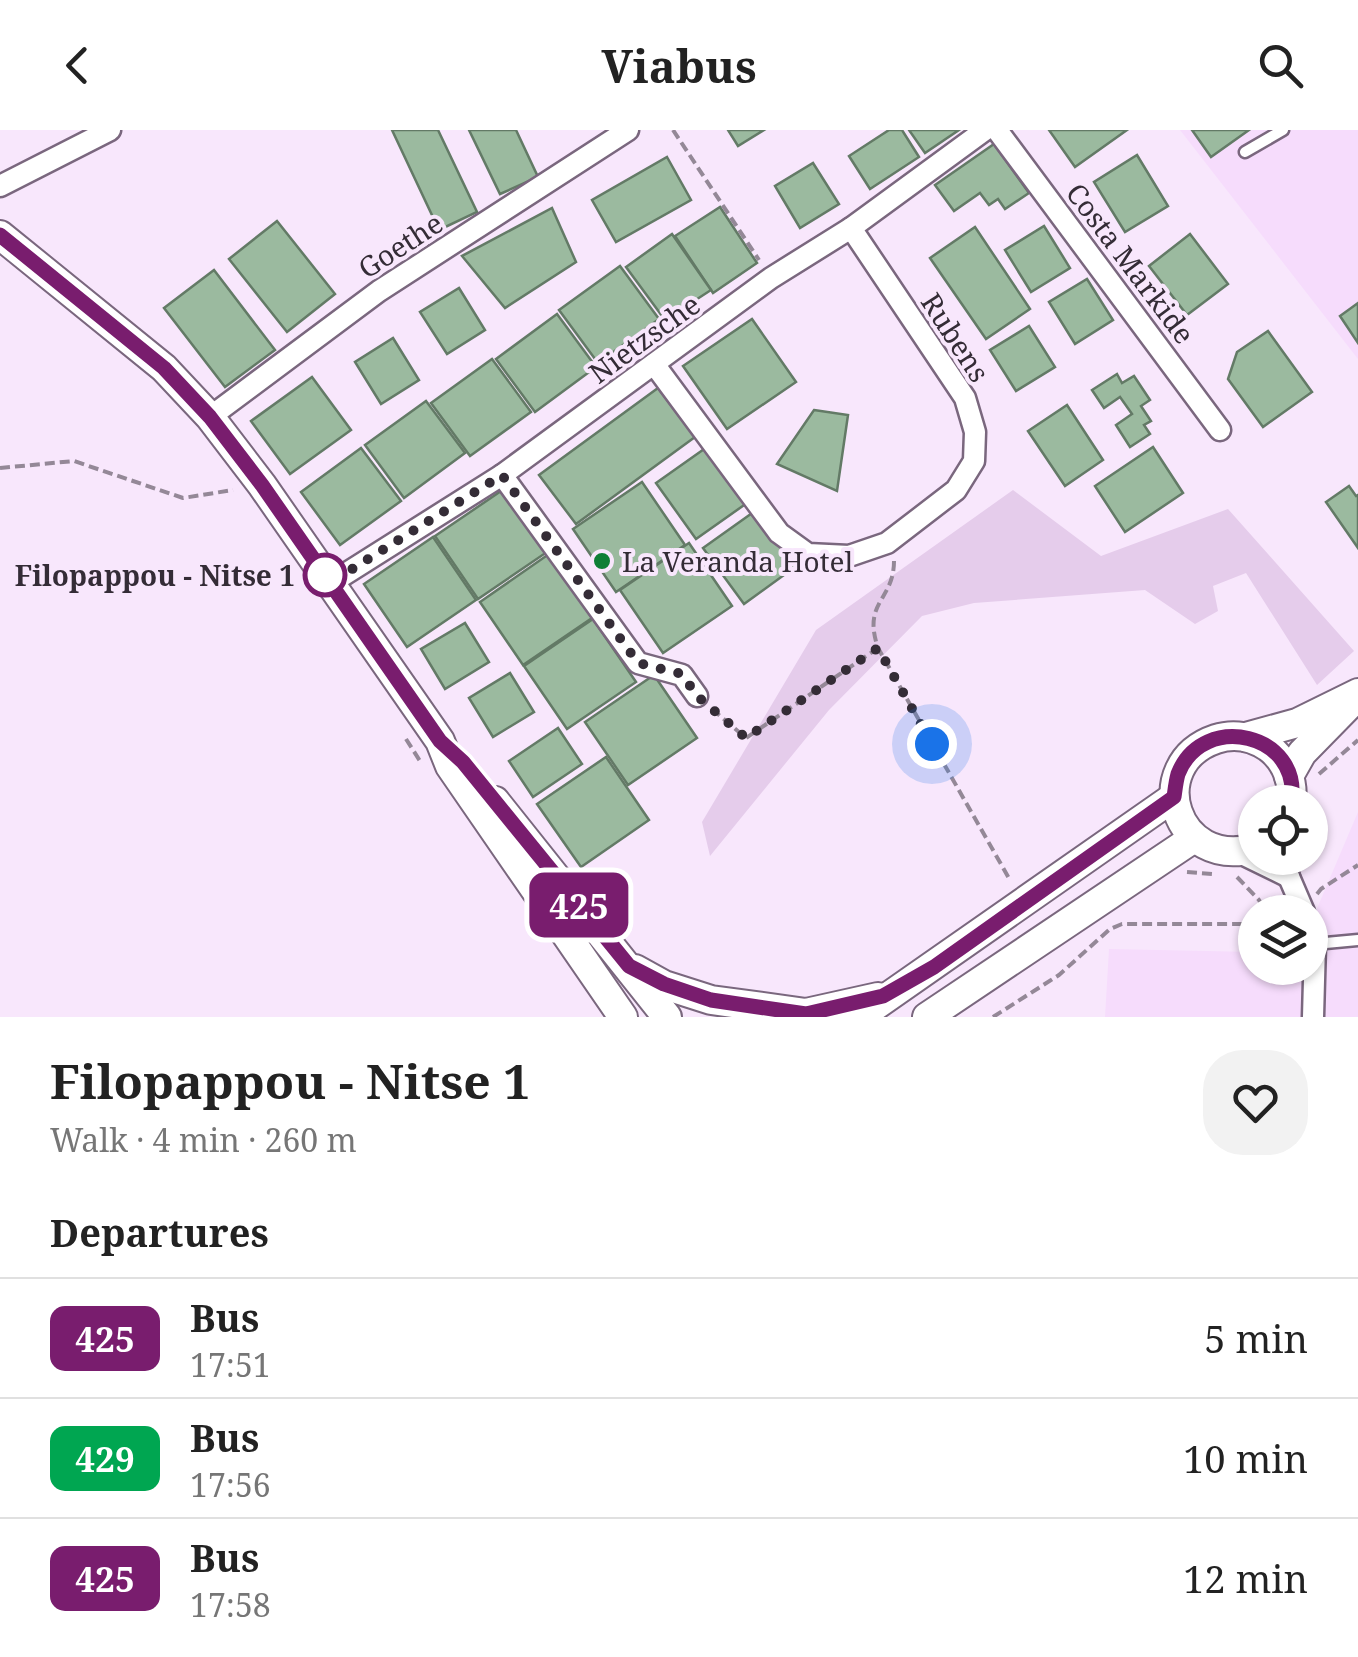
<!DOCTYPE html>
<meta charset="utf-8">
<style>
:root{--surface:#fff;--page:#f2f2f2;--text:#222;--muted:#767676;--line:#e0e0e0}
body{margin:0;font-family:"Noto Serif",serif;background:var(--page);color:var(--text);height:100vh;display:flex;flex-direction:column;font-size:38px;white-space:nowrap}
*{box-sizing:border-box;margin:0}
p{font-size:32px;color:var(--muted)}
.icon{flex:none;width:55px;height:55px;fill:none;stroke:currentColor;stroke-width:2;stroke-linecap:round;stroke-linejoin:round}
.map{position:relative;height:887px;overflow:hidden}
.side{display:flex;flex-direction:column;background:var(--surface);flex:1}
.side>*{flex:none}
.badge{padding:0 20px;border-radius:15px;font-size:35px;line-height:65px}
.buttons{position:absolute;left:1238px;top:655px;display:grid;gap:20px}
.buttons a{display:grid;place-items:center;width:90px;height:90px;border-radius:50%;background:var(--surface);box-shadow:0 2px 8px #0004;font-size:50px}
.you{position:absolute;width:50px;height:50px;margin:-25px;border:8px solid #fff;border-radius:50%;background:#1a73e8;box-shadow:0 0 0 15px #1a73e833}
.map>.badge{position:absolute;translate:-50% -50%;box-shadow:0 0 0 5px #fff}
h2{padding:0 50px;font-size:38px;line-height:90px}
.round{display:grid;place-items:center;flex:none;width:105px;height:105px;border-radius:40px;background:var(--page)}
.headline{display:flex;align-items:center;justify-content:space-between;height:170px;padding:0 50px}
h1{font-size:48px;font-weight:700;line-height:75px}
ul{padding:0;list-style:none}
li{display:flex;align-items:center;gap:30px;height:120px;padding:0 50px;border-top:2px solid var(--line)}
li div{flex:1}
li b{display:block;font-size:38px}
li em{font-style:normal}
li .badge{min-width:110px;font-weight:700;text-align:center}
header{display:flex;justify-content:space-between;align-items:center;height:130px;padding:0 50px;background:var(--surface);font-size:45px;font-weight:700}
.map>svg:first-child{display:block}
.built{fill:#f6dcfc}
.green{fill:#e5cceb}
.building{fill:#9bba9f;stroke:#637a66;stroke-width:2.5}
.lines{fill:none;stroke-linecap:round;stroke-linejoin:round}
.service-casing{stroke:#7a677e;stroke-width:15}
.minor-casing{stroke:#7a677e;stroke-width:25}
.tertiary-casing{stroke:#7a677e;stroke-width:32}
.path{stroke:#948897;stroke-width:4;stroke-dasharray:10 5;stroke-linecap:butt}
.service{stroke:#fff;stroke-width:10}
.minor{stroke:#fff;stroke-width:20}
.tertiary{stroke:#fff;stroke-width:28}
.line-casing{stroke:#fff;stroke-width:22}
.line{stroke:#791d6e;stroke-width:15}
.walk{stroke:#342c36;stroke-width:10;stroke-dasharray:0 18}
.poi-dot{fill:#0f7f36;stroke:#f8e7fc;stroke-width:4}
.stop-dot{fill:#fff;stroke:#791d6e;stroke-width:5}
.labels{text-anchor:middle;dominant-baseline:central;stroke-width:8;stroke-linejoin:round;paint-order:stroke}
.street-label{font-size:28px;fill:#342c36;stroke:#f8e7fc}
.poi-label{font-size:28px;fill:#342c36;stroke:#f8e7fc;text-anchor:start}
.stop-label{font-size:28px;font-weight:bold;fill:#342c36;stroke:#f8e7fc;text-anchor:end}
</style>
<header><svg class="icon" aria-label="back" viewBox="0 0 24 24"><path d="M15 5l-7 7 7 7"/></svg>Viabus<svg class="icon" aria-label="search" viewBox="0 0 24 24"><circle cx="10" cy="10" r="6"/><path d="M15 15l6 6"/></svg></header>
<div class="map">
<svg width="1358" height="887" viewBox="0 0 1358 887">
<rect width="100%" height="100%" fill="#f8e7fc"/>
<!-- built -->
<g class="built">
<path d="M1180,0h178v229z"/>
<path d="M1358,682v205h-253l4,-68 146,3v16h55v-43z"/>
</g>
<!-- green -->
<path class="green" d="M1013,360l88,66 127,-47 126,142 -37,34 -71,-112 -33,13 5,25 -23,13 -50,-34 -171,13 -52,13 -93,94 -119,146 -8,-34 114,-192z"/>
<!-- building -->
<g class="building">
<path d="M392,0h46l39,82 -38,18z"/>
<path d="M469,0h47l22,47 -38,17z"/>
<path d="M728,0h36l-26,16z"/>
<path d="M889,0h13l17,27 -49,32 -21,-33z"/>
<path d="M909,0h50l-34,23z"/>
<path d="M1049,0h78l-52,37z"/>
<path d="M1192,0h57l-38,27z"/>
<path d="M994,14l35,49 -24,16 -7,-10 -9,6 -9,-12 -26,18 -19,-26z"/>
<path d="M1137,25l31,51 -43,26 -31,-50z"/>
<path d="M667,27l24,43 -75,42 -24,-42z"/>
<path d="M813,33l26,41 -39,24 -25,-42z"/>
<path d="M720,77l37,56 -44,30 -38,-57z"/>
<path d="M552,78l24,54 -71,46 -43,-52z"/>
<path d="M277,91l58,73 -48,38 -58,-73z"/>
<path d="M1044,96l26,42 -39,24 -26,-42z"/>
<path d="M975,97l55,82 -44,30 -56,-81z"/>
<path d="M672,104l39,56 -46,30 -39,-53z"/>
<path d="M1190,104l38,50 -41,31 -38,-49z"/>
<path d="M620,136l39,53 -61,44 -39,-53z"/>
<path d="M214,140l61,80 -50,37 -61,-79z"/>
<path d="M1087,149l26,41 -38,24 -26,-42z"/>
<path d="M459,158l26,42 -38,24 -27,-42z"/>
<path d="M1358,173v40l-18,-27z"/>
<path d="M557,184l39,53 -61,45 -39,-53z"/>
<path d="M752,189l44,63 -69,47 -44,-63z"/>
<path d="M1029,196l26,41 -39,24 -26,-41z"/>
<path d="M1268,201l44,61 -49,35 -35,-48 9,-27z"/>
<path d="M393,208l26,42 -38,24 -26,-42z"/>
<path d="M492,229l39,53 -61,44 -39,-53z"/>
<path d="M1117,244l5,9 12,-7 16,24 -9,6 10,15 -7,4 6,9 -20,13 -14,-22 16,-11 -12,-17 -16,11 -12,-18z"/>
<path d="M312,247l39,53 -61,44 -39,-53z"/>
<path d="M658,258l37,49 -119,87 -37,-49z"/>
<path d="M426,271l39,52 -61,45 -39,-53z"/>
<path d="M1067,275l36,55 -38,26 -37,-55z"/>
<path d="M814,280l34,5 -11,76 -60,-27z"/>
<path d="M707,317l40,56 -51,36 -40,-56z"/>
<path d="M1153,317l30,46 -58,39 -30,-46z"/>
<path d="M361,318l40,53 -61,44 -39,-53z"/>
<path d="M642,352l43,63 -69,47 -43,-63z"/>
<path d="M1349,356l7,10 2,-1v53l-32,-46z"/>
<path d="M504,359l43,63 -69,47 -43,-63z"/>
<path d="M755,381l40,56 -51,37 -41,-56z"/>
<path d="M433,407l43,63 -69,47 -43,-63z"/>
<path d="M689,413l43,63 -69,47 -43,-63z"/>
<path d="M549,424l43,64 -69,47 -43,-63z"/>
<path d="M593,489l43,63 -69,47 -43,-63z"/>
<path d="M465,493l24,39 -44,27 -24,-40z"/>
<path d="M510,543l24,39 -41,25 -24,-39z"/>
<path d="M654,545l43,63 -69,47 -43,-63z"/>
<path d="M558,598l24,36 -49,33 -24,-36z"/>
<path d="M606,627l43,63 -68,47 -44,-63z"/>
</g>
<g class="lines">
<!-- service casing -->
<g class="service-casing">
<g id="service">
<path d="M1245,22l38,-22"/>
<path d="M1315,814l43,-4"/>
</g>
</g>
<!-- minor casing -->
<g class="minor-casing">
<g id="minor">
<path d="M997,0l223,300"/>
<path d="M0,56l110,-56"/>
<path d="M654,234l125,169 29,21 41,2 38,-13 69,-53 18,-29 1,-29 -10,-34 -114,-170"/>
<path d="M210,287l169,-126 249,-161"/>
<path d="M502,345l136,188 44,12 15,21"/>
<path d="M331,453l171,-108 269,-197 80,-50 134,-98"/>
<path d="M1238,722l51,25"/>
<path d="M1284,728l5,19 15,35"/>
<path d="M1310,796l5,18 -2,73"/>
</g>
</g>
<!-- tertiary casing -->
<g class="tertiary-casing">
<g id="tertiary">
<path d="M0,105l164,133 46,49 52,68 178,256 10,25 173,251"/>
<path d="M1246,607l51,-14 61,-30"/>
<path d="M1289,646l13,-23 47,-48"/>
<path d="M495,671l172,216"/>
<path d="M1255,718c-80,23 -113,-84 -39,-109 18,-6 37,-2 52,8 18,13 26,35 23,55"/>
<path d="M635,839l29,16 47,15 95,13 72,-16"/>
<path d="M859,887l315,-220"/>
<path d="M927,887l267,-179"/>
</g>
</g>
<!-- path -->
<g class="path">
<path d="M673,0l86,130"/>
<path d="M0,338l74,-7 109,37 50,-8"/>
<path d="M894,431c0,40 -32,40 -16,87l132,232"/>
<path d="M712,579l34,29 132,-90"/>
<path d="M406,609l14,22"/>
<path d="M1319,644l39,-34"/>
<path d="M1187,742l26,2"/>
<path d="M1237,747l22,23 7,12"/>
<path d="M1317,764l4,-5 37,-24"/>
<path d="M993,887l66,-42 51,-46 12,-5h133"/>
</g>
<!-- service -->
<use href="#service" class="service"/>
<!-- minor -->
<use href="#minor" class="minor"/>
<!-- tertiary -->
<use href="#tertiary" class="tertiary"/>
</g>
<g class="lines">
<!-- line casing -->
<g class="line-casing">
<path id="line" d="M0,105l164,133 46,49 52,68 178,256 23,21 166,204 35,18 47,16 95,14 77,-18 51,-29 240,-170c1,-7 2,-16 4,-23 25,-64 125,-40 113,28"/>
</g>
<!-- line -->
<use href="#line" class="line"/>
<!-- walk -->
<path class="walk" d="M325,445l5,8 172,-108 136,188 44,11 15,22 49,42 132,-90 54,96"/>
</g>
<!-- markers -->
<circle class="poi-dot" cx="602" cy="431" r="10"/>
<circle class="stop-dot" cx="325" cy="445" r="20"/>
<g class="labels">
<!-- street labels -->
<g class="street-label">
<text transform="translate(400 115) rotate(-33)">Goethe</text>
<text transform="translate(1131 133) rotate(53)">Costa Markide</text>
<text transform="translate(956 207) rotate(57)">Rubens</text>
<text transform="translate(644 208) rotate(-36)">Nietzsche</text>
</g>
<!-- poi labels -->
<g class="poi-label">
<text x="622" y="431">La Veranda Hotel</text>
</g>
<!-- stop labels -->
<g class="stop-label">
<text x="295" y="445">Filopappou - Nitse 1</text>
</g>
</g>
</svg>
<div class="buttons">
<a><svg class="icon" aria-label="locate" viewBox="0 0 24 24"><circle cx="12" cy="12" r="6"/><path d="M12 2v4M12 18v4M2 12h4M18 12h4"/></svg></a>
<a><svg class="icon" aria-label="layers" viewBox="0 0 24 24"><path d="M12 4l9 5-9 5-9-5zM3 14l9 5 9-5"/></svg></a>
</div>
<div class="you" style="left:932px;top:614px"></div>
<b class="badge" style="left:579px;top:775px;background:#791d6e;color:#fff">425</b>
</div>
<section class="side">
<div class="headline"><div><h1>Filopappou - Nitse 1</h1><p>Walk · 4 min · 260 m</p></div><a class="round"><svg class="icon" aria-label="heart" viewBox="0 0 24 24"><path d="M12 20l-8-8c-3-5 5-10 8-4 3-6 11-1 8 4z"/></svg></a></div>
<h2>Departures</h2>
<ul>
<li><span class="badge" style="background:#791d6e;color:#fff">425</span><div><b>Bus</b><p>17:51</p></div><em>5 min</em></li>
<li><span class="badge" style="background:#00a651;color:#fff">429</span><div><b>Bus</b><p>17:56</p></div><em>10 min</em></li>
<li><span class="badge" style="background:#791d6e;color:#fff">425</span><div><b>Bus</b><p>17:58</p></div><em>12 min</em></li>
</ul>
</section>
